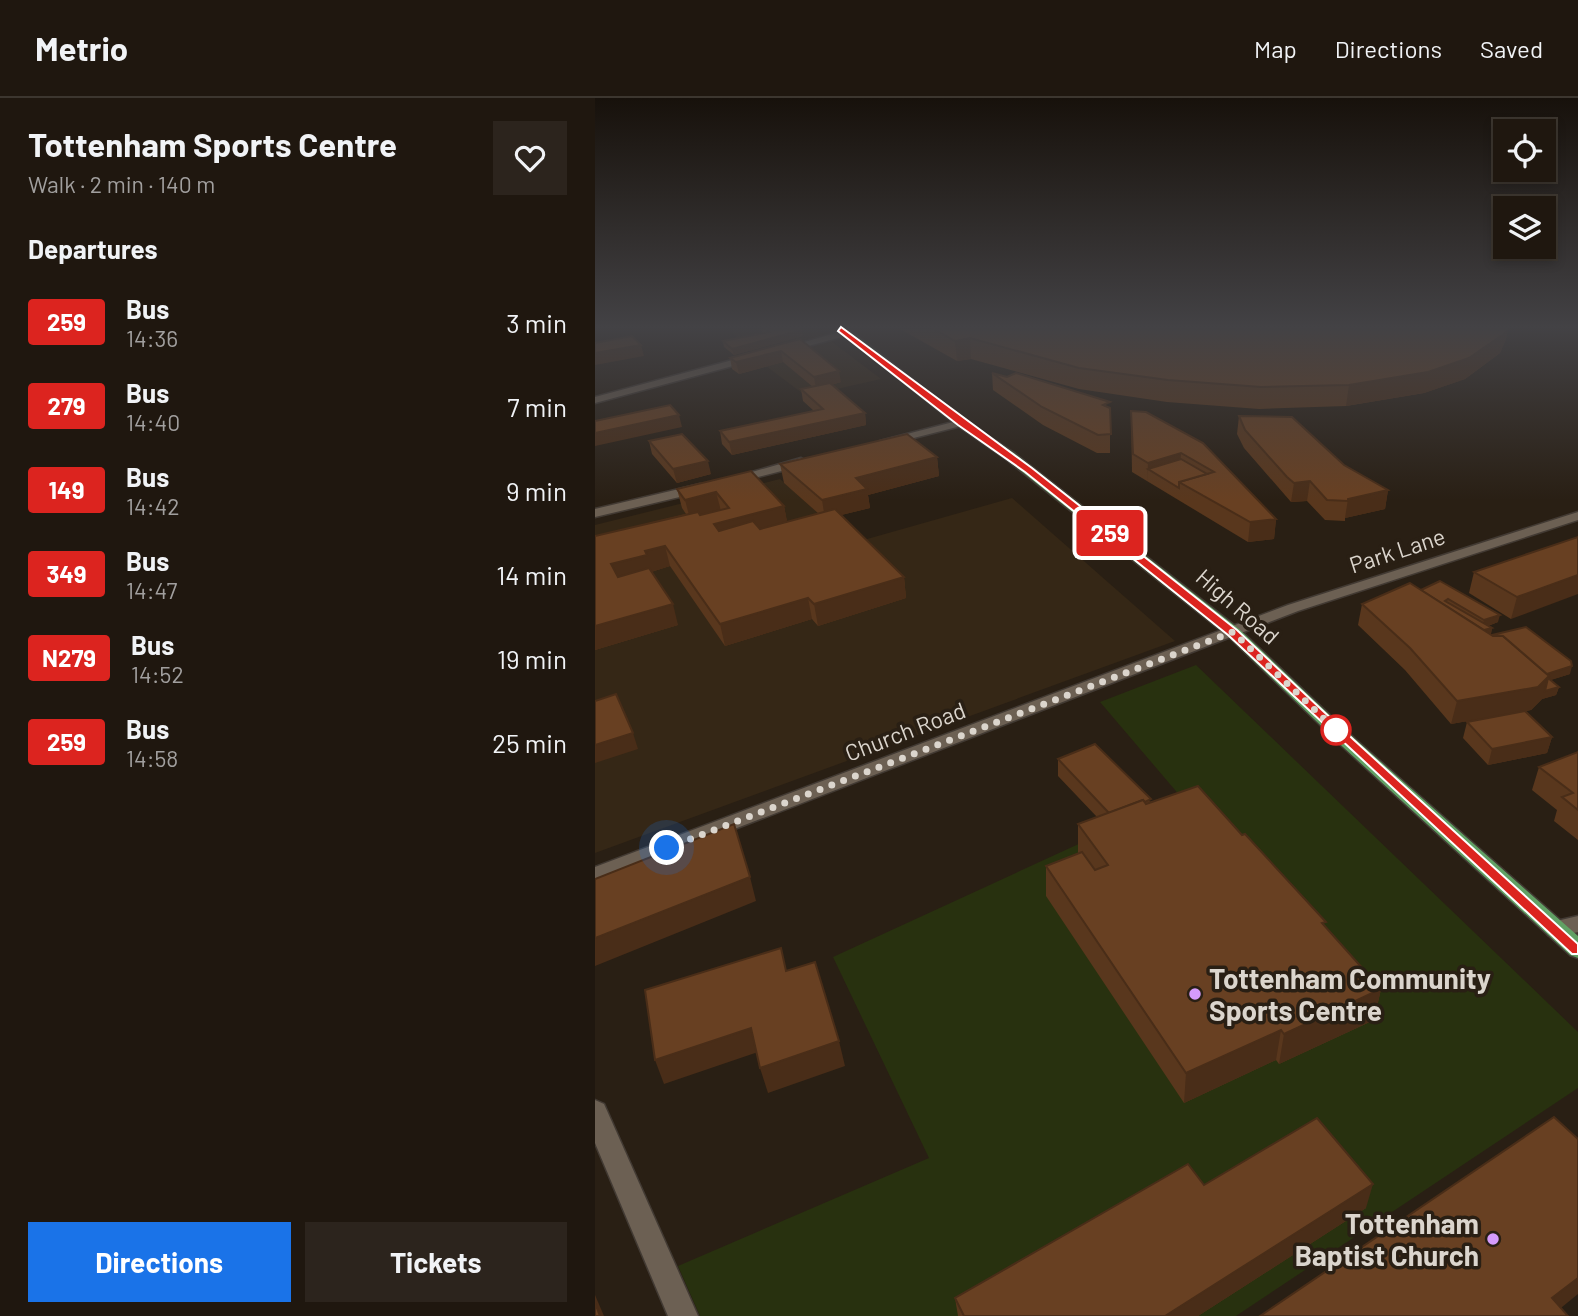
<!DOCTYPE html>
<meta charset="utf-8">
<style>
:root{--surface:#1f170f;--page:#2c241d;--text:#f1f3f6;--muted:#a19f9e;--line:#3c362f;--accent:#1a73e8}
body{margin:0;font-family:Barlow,sans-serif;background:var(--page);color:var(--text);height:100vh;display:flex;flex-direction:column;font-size:26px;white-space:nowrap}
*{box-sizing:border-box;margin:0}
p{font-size:23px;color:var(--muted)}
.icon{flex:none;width:38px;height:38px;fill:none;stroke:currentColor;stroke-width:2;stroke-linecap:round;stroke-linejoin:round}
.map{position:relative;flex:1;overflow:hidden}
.sheet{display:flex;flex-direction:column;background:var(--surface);width:595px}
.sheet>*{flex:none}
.badge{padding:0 14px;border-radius:5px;font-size:24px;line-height:46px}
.fabs{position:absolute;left:898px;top:21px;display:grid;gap:14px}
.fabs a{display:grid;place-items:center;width:63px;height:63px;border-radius:0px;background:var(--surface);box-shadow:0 4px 10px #0003,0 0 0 2px var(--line);font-size:35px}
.you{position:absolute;width:35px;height:35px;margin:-18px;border:5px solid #fff;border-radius:50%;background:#1a73e8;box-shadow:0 0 0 10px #1a73e833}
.map>.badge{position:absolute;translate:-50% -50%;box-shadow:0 0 0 4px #fff}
h2{padding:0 28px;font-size:26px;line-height:63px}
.round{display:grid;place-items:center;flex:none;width:74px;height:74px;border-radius:0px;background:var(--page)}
.head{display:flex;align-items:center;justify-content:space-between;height:119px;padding:0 28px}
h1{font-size:33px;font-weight:700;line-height:52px}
.primary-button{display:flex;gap:14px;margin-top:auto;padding:14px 28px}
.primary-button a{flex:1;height:80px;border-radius:0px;background:var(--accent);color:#fff;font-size:28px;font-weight:700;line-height:80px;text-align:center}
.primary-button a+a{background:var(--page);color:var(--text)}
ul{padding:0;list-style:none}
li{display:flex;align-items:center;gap:21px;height:84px;padding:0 28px}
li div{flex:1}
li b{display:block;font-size:26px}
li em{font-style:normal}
li .badge{min-width:77px;font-weight:700;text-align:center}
header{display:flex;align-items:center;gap:42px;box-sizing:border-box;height:98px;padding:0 35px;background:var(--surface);border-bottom:2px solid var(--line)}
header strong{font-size:33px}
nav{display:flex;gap:38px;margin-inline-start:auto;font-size:24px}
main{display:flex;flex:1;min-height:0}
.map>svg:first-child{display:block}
.built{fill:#352716}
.green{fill:#28310f}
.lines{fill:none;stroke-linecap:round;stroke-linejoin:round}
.street-casing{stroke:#423a33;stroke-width:3}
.primary-casing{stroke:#423a33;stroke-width:3}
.street{fill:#6c6053;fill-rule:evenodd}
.primary{fill:#61a064;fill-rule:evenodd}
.wall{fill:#59371d}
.shaded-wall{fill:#492d18}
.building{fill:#684022;stroke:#492d18;stroke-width:2}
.line{fill:#dc241f;stroke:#fff;stroke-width:2}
.walk{stroke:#dbd5cd;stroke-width:7;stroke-dasharray:0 12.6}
.stop-dot{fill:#fff;stroke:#dc241f;stroke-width:3.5}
.poi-dot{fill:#d59bfb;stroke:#291f14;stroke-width:2.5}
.labels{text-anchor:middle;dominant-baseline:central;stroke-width:7;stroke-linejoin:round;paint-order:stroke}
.street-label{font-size:23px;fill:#dbd5cd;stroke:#291f14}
.near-poi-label{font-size:28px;font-weight:bold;fill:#dbd5cd;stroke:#291f14;text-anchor:start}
</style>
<header>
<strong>Metrio</strong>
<nav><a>Map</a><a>Directions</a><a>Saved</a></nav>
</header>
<main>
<section class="sheet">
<div class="head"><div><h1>Tottenham Sports Centre</h1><p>Walk · 2 min · 140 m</p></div><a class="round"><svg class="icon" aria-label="heart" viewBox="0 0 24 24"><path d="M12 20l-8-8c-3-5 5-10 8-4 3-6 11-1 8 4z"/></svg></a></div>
<h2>Departures</h2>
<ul>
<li><span class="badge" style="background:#dc241f;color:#fff">259</span><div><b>Bus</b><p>14:36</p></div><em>3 min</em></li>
<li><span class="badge" style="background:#dc241f;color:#fff">279</span><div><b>Bus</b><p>14:40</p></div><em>7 min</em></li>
<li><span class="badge" style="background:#dc241f;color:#fff">149</span><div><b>Bus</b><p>14:42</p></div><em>9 min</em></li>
<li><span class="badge" style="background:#dc241f;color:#fff">349</span><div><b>Bus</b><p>14:47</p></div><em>14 min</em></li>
<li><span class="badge" style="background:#dc241f;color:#fff">N279</span><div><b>Bus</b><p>14:52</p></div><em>19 min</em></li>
<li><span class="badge" style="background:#dc241f;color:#fff">259</span><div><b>Bus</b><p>14:58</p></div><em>25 min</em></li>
</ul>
<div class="primary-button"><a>Directions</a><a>Tickets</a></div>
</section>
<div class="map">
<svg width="983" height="1218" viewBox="0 0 983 1218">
<rect width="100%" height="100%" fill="#291f14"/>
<!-- built -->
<g class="built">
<path d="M134,231h86l66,50 -75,17 -40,-30z"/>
<path d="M185,381l73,64 159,-45 163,143 -580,212v-328z"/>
</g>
<!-- green -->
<path class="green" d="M601,567l382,367v56l-342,228h-536l-22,-50 251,-108 -96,-201 348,-160 -81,-95z"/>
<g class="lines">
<!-- street casing -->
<g class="street-casing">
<g id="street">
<path d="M251,232l3,1v4l-67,18 -5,-3z"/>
<path d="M156,257l4,1v4l-160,43v-6z"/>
<path d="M366,322l4,1v4l-79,20 -6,-4z"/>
<path d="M206,360l6,4 -2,3 -75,19 -6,-4z"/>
<path d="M105,386l5,1v6l-110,26v-8z"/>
<path d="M983,414v8l-280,91 -703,272v-16l693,-262z"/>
<path d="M983,818v16l-22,5 -8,-2 -3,-6 3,-6z"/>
<path d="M0,1002l9,4 94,212h-30l-73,-173z"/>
</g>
</g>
<!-- primary casing -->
<g class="primary-casing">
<path id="primary" d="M242,231h11l117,92 49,32 225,176 116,110 223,197v22l-8,-3 -227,-208 -116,-112 -221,-176 -49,-34z"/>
</g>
<!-- street -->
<use href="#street" class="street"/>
<!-- primary -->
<use href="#primary" class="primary"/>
</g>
<!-- wall -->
<g class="wall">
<path d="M164,231h42l2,7 -69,19 -10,-8 -1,-6 41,-8z"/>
<path d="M305,231h608l-2,10 -6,14 -35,26 -41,14 -78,13 -87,3 -92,-7 -88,-13 -108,-30 -14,2z"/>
<path d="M205,241l41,43 -10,3 34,28 1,12 -134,30 -10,-11 -2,-13 94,-20 -11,-10 -2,-12 12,-2 -30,-25 -44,12 -7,-5 -2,-11z"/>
<path d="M397,275l118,35v45h-13l-54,-28 -50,-35z"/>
<path d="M536,313l15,1 130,107 -2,20 -26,3 -116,-70z"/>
<path d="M644,318l105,49 44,25 -3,19 -40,9v3l-20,-1 -18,-19 -16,1 -47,-54 -7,-14z"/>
<path d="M54,343l62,33 -34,9 -25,-29z"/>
<path d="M342,359l2,19 -71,19 2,13 -29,7 63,62 2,21 -88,28 -6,-7 -87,27 -55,-80 -19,6 27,53 -83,25v-114l91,-22 -4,-6 -5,-19 74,-18 33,35 3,16 32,-8 -35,-31 -4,-19z"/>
<path d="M983,439l-67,82 -42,-26 5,-21z"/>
<path d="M845,483l58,41 -10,4 4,2 -1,6 79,40 -20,6 9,7 -3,8 -14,4 -11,11 -5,1 26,26 -5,16 -59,12 -25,-27 4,-16 38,-8 -54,10 -46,-54 -47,-45 4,-21 59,-14z"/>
<path d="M983,654v88l-24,-19 3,-11 -25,-20 7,-23z"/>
<path d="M463,661l93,43 174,125 56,62 -7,31 -95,44 -3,-4 -92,43 -138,-207v-30l32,-13v-29l19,-7 -39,-41z"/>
<path d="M609,1087l162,23 -168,108h-240l-3,-18z"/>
</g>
<!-- shaded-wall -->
<g class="shaded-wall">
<path d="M911,231h2l-2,10 -6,14 -35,26 -41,14 -78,13 3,-21z"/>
<path d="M207,232l1,6 -69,19 -2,-6z"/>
<path d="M375,240l1,21 -14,2 -2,-20z"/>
<path d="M46,247l3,11 -49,9v-12z"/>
<path d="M186,253l2,11 -44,12 -3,-12z"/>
<path d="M244,273l2,11 -25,7 -2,-12z"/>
<path d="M270,315l1,12 -134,30 -3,-13z"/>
<path d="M84,317l3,12 -87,19v-13z"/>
<path d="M586,355l-1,19 -32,-3 -1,13 1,-19z"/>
<path d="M342,359l2,19 -71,19 2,13 -45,11 -3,-19 34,-22z"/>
<path d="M113,363l3,13 -34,9 -4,-14z"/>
<path d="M715,383l-3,20 -16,1 3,-19z"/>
<path d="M793,392l-3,19 -40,9 3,-19z"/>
<path d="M121,394l5,19 -31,8 -5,-19z"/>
<path d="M189,408l4,20 -70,18 -4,-20z"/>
<path d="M681,421l-2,20 -26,3 2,-20z"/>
<path d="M70,448l5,20 -19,6 -34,13 -6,-21 34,-13z"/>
<path d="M983,477v19l-67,25 6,-22z"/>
<path d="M309,479l2,21 -88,28 -4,-22z"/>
<path d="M213,500l4,21 -87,27 -5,-22z"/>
<path d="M78,506l5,21 -83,25v-24z"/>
<path d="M905,517l-2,7 -16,6 2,-8z"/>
<path d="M897,530l-2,8 -15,-3z"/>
<path d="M977,568l-2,8 -22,7 11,6 -3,8 -14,4 -11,11 -80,14 6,-23z"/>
<path d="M38,635l5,16 -43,14v-18z"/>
<path d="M957,639l-5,16 -59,12 4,-16z"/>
<path d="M155,779l6,24 -161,65v-28z"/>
<path d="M786,891l-7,31 -95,44 5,-30z"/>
<path d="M156,930l7,24 -94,32 -9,-24z"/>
<path d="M686,932l-5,30 -92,43 2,-30z"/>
<path d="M244,943l6,25 -77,27 -8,-25z"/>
<path d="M778,1086l-7,24 -168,108h-33z"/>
<path d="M983,1180v16l-27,22 1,-18z"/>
<path d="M0,1197l9,21h-4l-5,-13z"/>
</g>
<!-- building -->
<g class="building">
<path d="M170,231h36l1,1 -70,19 -9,-8 46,-9z"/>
<path d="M339,231h572l-1,4 -36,25 -41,14 -79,13 -88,2 -93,-7 -89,-12 -109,-30 -15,3z"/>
<path d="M37,238l9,9 -46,8v-10z"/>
<path d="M205,241l39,32 -25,6 -33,-26 -45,11 -6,-4z"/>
<path d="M397,275l15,4 9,-4 94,29 -7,3 7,3 1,26 -13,1 -56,-28z"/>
<path d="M235,285l35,30 -136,29 -9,-11 103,-22 -22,-20z"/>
<path d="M75,307l9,10 -84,18v-12z"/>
<path d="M536,313l15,1 57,31 73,76 -26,3 -71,-40 35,-10 -33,-19 -33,10 -15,-9z"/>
<path d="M644,318l53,1 52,48 44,25 -40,9v2l-21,-1 -17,-19 -16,2 -7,-6 -42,-47z"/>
<path d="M87,336l26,27 -35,8 -24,-28z"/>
<path d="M312,336l30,23 -81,21 11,11 -45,11 -42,-36z"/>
<path d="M586,361l26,15 -28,8v6l-31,-19z"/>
<path d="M156,373l33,35 -70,18 5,7 34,-10 7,8 75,-20 69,68 -90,27 -6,-6 -88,26 -55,-78 -20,5 2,4 -36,9 7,13 31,-9 24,36 -78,22v-90l103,-24 2,3 29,-7 -13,-16 -31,8 -8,-11z"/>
<path d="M983,439v38l-61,22 -43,-25z"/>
<path d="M845,483l60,34 -16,5 -36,-21 -3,2 47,27 -8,2 -63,-40z"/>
<path d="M815,485l83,53h10l46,40 -11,11 -81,14 -47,-53 -48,-44z"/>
<path d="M931,529l45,34 1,5 -25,8 -44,-38 -11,-1z"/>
<path d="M953,580l11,9 -14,4z"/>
<path d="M21,596l17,39 -38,12v-44z"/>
<path d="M930,613l27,26 -60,12 -25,-27z"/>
<path d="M500,646l56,55 -6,3 -2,-2 -34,13 -51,-54z"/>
<path d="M983,654v58l-16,-13 11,-4 -34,-26z"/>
<path d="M603,688l44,49 3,-1 81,88 -4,1 59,66 -97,45 -3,-4 -95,43 -140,-207 36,-14 13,18 13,-5 -30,-41 65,-24 3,4z"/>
<path d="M139,726l16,53 -155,61v-59z"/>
<path d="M186,850l5,23 29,-9 24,79 -79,27 -9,-40 -96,32 -10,-70z"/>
<path d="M959,1019l24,22v139l-26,20 16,18h-308z"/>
<path d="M722,1020l56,66 -208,132h-201l-9,-18 233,-134 16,21z"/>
<path d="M0,1205l5,13h-5z"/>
</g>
<!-- sky -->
<linearGradient id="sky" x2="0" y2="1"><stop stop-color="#17110b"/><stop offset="0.57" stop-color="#434245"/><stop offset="1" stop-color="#434245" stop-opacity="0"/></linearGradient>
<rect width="983" height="402" fill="url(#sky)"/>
<!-- line -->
<path class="line" d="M246,229l191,141 205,162 117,110 224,204v10h-6l-344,-319 -203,-163 -67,-47 -120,-94z"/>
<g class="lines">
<!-- walk -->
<path class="walk" d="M72,750l566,-216 103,98"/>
</g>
<!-- markers -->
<circle class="stop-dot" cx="741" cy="632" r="14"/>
<g class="poi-dot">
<circle cx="600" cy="896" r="7"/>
<circle cx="898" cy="1141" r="7"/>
</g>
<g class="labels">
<!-- street labels -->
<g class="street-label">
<text transform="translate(802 452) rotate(-18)">Park Lane</text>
<text transform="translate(643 508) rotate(41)">High Road</text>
<text transform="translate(310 633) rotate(-21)">Church Road</text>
</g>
<!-- near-poi labels -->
<g class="near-poi-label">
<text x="614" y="880">Tottenham Community<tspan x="614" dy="32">Sports Centre</tspan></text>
<text x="884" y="1125" text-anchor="end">Tottenham<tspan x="884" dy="32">Baptist Church</tspan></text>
</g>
</g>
</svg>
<div class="fabs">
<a><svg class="icon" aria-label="locate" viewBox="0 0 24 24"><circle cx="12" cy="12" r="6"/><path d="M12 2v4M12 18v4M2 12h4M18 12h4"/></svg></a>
<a><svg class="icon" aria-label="layers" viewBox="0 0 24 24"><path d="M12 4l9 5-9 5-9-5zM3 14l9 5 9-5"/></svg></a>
</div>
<div class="you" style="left:72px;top:750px"></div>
<b class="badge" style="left:515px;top:435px;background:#dc241f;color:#fff">259</b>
</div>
</main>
